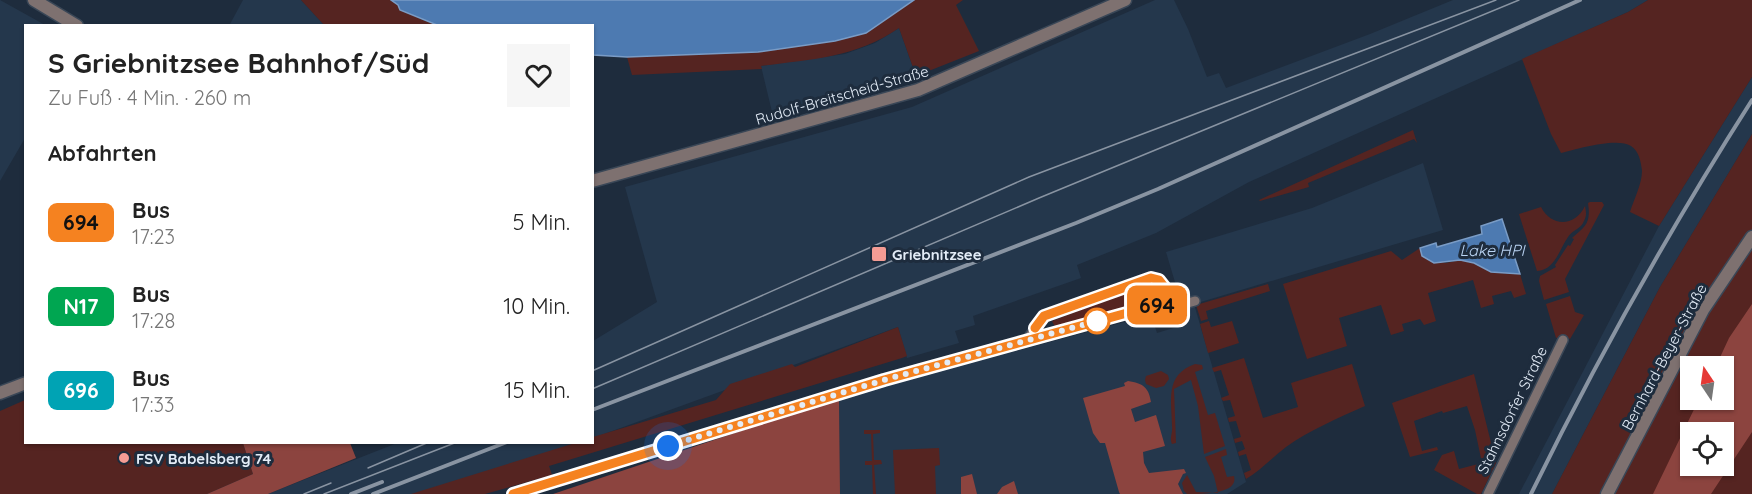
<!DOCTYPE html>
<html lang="de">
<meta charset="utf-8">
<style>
:root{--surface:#fff;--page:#f6f6f6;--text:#222;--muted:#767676}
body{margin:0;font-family:Quicksand,sans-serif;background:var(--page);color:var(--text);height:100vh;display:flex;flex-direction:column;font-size:22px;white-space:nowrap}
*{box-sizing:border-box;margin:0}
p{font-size:20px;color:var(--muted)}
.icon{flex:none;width:33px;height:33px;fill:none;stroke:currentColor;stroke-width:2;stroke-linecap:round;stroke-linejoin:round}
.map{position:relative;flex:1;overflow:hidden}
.side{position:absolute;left:24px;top:24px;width:570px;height:420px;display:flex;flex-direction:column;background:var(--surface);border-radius:0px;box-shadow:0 2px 4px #0004}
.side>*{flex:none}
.badge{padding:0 12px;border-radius:9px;font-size:21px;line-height:39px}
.needle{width:39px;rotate:347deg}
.controls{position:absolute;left:1680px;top:356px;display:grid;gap:12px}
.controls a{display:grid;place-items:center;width:54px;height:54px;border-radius:0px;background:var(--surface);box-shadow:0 2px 4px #0004;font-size:30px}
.you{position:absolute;width:30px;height:30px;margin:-15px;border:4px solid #fff;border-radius:50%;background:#1a73e8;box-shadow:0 0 0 9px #1a73e833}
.map>.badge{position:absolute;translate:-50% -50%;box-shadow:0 0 0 3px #fff}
h2{padding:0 24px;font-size:22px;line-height:54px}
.round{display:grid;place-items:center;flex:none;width:63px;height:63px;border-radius:0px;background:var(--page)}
.summary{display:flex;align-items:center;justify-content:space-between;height:102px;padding:0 24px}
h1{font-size:28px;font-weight:800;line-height:45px}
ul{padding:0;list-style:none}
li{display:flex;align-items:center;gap:18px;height:84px;padding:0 24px}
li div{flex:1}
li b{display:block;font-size:22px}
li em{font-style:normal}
li .badge{min-width:66px;font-weight:700;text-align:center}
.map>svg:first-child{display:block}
.built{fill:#24374c}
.green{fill:#552421;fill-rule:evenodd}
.forest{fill:#8c443f;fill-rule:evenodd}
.water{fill:#4d7ab1;stroke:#7a9cc6;stroke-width:1.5}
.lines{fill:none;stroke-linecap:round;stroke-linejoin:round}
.minor-casing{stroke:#3a4757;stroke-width:12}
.tertiary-casing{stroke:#3a4757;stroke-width:15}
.minor{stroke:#7e7170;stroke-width:9}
.tertiary{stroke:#7e7170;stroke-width:12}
.tram{stroke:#8994a2;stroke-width:1.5}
.rail{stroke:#8994a2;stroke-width:4}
.line-casing{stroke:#fff;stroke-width:14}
.line{stroke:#f58220;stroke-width:9}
.walk{stroke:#e3ecf7;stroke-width:6;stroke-dasharray:0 10.8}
.poi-dot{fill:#f59c94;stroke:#1e2c3d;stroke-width:2}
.stop-dot{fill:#fff;stroke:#f58220;stroke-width:3}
.labels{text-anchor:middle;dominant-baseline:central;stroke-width:6;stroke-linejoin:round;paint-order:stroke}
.street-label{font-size:15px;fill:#e3ecf7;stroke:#1e2c3d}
.poi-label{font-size:15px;font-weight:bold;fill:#e3ecf7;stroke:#1e2c3d;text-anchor:start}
.water-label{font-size:16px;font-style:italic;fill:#bbd5f4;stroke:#1e2c3d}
</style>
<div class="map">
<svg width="1752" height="494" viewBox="0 0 1752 494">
<rect width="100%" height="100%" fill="#1e2c3d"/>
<!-- built -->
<g class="built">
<path d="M0,0l45,25 -19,1 -1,112 -25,43z"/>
<path d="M243,0h58l23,25 -95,1z"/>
<path d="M1155,0h19l14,29 19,48 12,-4 7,15 144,-54 83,-34h195l-20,12 -379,170 -93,51 -79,32 4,13 -108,38 2,9 -20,6 4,12 -52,15 -9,-31 -305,111v-97l64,-39 -32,-115 287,-80z"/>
<path d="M899,28l17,48 -143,40 -12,-50 84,-12 30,-11z"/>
<path d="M1752,77v57l-92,153 -108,207h-33l140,-268z"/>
<path d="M1423,163l20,67 -249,74 52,178 -19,12h-387l-1,-96 312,-83 6,18 23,-7 -4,-14 7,-3 -17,-57 146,-44z"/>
<path d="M397,443h182l-142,51h-169z"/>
</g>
<!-- green -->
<g class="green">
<path d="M301,0h90l29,19 17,6h-113z"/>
<path d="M914,0h49l-7,5 23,46 -63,25 -17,-48c-44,30 -86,31 -138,38l1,3 -130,6 -5,-18 131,-5 77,-11 31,-8z"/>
<path d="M1648,0h104v77l-93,149 -29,-14c4,-13 12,-28 12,-41 -1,-9 -3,-20 -11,-25 -14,-9 -54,3 -70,7l-10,-19 -29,-75 106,-47z"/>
<path d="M1413,130l4,13 -3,-4 -106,44 1,4 -49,14 -1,-1z"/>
<path d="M1752,134v360h-200l108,-207zM1690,366h34v33h-34zM1690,432h34v33h-34z"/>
<path d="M1590,202h12l2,3 -39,74 4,13 -25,8 -5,-19 1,-5 16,-9 -1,-2 13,-20 2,1 4,-7 -2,-1c14,-12 19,-15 16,-35z"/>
<path d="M1585,206c1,6 2,9 -1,15 -3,8 -12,9 -16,16 -9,13 -13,33 -31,34l-18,-57 22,-7c10,20 34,20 44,-1z"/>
<path d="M1420,248l3,8 23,7 14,-3 14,3 17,9 29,2 6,20 -12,4 -3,-7 -19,5 2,8 -13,4 -8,-28 -45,13 8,28 -12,4 -4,-6 -18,5 2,7 -13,4 -10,-30 -42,13 8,28 -40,13 -24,-75 108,-33 11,9z"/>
<path d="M1268,284l2,7 -64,20 2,8 -7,2 -5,-16z"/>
<path d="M1139,287l5,17 -89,23 -3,-6z"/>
<path d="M1570,296l5,16 9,3 -14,24 -6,-3 -8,2 -10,-34z"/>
<path d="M1209,321l2,6 21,-6 7,22 -31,10 -8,-29z"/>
<path d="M898,327l9,29 -5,2 -353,108 3,9 -67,19h-74l164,-51 17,-1 1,-5 123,-37 14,-16 62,-20 3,3z"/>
<path d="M1244,358l19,60 35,-11 -7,-24 61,-19 13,42c-27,12 -55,24 -79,41 -13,10 -25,23 -40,32l-2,-6 7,-3 -5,-16 -7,2 -1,-4 7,-3 -3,-8 -7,2 -1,-4 7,-2 -5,-16 -7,1 -1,-4 7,-2 -5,-16 -7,1 -2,-3 8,-3 -8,-25 -7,2 -2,-4z"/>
<path d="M1195,364l7,1 1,4 -8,3 13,43 7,-2 10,33 -21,8 -6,-48 -7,-26 -17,9 2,54 -4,1c-3,-6 1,-11 0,-18 0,-25 -8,-51 23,-62z"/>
<path d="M1161,371l7,4 1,4 -5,7 -8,2 -10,-4 -1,-4 1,-4z"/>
<path d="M1474,374l22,89 -15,31h-4l-43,-24 8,-15 12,-4 5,18 23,-6 -7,-33 -8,-24 -24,7 -1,-2 -28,10 8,30 15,-4 1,3 -28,7 -18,-54z"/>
<path d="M25,400l1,42 217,1 10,31 -46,20h-207v-83z"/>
<path d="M864,430h16v3l-7,1 1,26h7l1,4 -8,1 2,29h-3l-1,-29h-7v-4h7l-1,-27h-7z"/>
<path d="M939,448l1,17 -5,1 1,28h-41l-2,-44z"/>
<path d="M1226,449l1,6 -6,2 6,20 7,-1c5,18 -31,18 -47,18l-3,-3 -2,-8 5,-8 9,17 22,1 -4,-17 -9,-19z"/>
</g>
<!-- forest -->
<g class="forest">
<path d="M1752,304v128l-41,62h-58l46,-95h25v-33h-8l13,-28zM1690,432h34v33h-34z"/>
<path d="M1128,381c15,2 21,7 23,21l-20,7 4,13 21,-7 9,31 -22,6 1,11 5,10 35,-4 2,4 -3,1 -5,10 5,10h-63l-1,-2 -14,-49h-5l-7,-10 -10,-35 42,-12 -1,-3z"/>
<path d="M839,398l1,96h-287l3,-1z"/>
<path d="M243,443h107l6,15 -88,36h-61l46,-20z"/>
<path d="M972,474l5,20h-16v-17z"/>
<path d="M1014,481l4,13h-21l5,-7z"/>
</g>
<!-- water -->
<g class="water">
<path d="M391,0h523l-48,33 -31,8 -77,11 -131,5 -34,-2 -1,-29 -155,-1 -37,-15 -2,-5z"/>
<path d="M1502,219l18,55 -29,-2 -17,-9 -14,-3 -26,3 -12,-7 -2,-8 16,-5 1,4 45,-13 -1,-8z"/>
</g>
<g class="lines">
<!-- minor casing -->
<g class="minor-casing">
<g id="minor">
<path d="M1156,305l21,1 18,-5"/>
<path d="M513,494l371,-114 272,-75 9,-8 -1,-11 -5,-6 -8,-2 -107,38 -17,24"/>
<path d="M1488,494l75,-154"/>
</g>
</g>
<!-- tertiary casing -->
<g class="tertiary-casing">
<g id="tertiary">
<path d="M34,0l43,26"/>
<path d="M592,181l326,-91 207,-90"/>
<path d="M0,393l26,-10"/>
<path d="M1607,494l96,-184 49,-73"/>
</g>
</g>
<!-- minor -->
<use href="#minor" class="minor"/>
<!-- tertiary -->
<use href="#tertiary" class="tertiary"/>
<!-- tram -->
<g class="tram">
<path d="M592,371l437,-194 467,-177"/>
<path d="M592,389l447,-191 480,-198"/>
<path d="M368,468l61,-26"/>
<path d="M304,494l27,-11"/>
<path d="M324,494l133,-52"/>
</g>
<!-- rail -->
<g class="rail">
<path d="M592,410l484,-187 82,-34 422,-189"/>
<path d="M351,494l31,-12"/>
<path d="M373,494l134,-52"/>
<path d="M1531,494c66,-135 140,-267 221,-394"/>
</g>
</g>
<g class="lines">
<!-- line casing -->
<g class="line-casing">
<path id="line" d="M513,494l371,-114 272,-75 9,-8 1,-8 -7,-9 -8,-2 -107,38 -9,12"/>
</g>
<!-- line -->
<use href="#line" class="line"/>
<!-- walk -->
<path class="walk" d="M668,446l216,-66 213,-59"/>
</g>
<!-- markers -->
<g class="poi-dot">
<rect x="871" y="246" width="16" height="16" rx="3"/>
<circle cx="124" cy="458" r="6"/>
</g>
<circle class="stop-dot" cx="1097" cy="321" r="12"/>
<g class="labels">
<!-- street labels -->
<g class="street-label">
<text transform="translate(842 95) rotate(-16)">Rudolf-Breitscheid-Straße</text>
<text transform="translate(1664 357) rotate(-62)">Bernhard-Beyer-Straße</text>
<text transform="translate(1512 410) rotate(-64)">Stahnsdorfer Straße</text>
</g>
<!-- poi labels -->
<g class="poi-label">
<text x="892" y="254">Griebnitzsee</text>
<text x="136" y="458">FSV Babelsberg 74</text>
</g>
<!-- water labels -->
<g class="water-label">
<text x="1492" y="250">Lake HPI</text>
</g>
</g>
</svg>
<div class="controls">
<a><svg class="needle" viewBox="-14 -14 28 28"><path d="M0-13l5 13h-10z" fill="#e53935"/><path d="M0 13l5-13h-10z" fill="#767676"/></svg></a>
<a><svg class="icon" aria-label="locate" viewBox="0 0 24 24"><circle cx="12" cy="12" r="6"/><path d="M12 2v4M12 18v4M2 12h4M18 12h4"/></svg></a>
</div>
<div class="you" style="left:668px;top:446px"></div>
<b class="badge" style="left:1157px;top:305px;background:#f58220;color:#111">694</b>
<section class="side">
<div class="summary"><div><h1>S Griebnitzsee Bahnhof/Süd</h1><p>Zu Fuß · 4 Min. · 260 m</p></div><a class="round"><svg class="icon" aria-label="heart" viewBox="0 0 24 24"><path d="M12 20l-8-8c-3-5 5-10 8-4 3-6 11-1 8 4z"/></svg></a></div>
<h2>Abfahrten</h2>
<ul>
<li><span class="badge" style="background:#f58220;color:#111">694</span><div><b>Bus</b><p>17:23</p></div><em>5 Min.</em></li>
<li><span class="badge" style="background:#00a651;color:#fff">N17</span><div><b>Bus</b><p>17:28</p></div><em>10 Min.</em></li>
<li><span class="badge" style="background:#00a3b4;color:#fff">696</span><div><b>Bus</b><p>17:33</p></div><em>15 Min.</em></li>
</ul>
</section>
</div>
